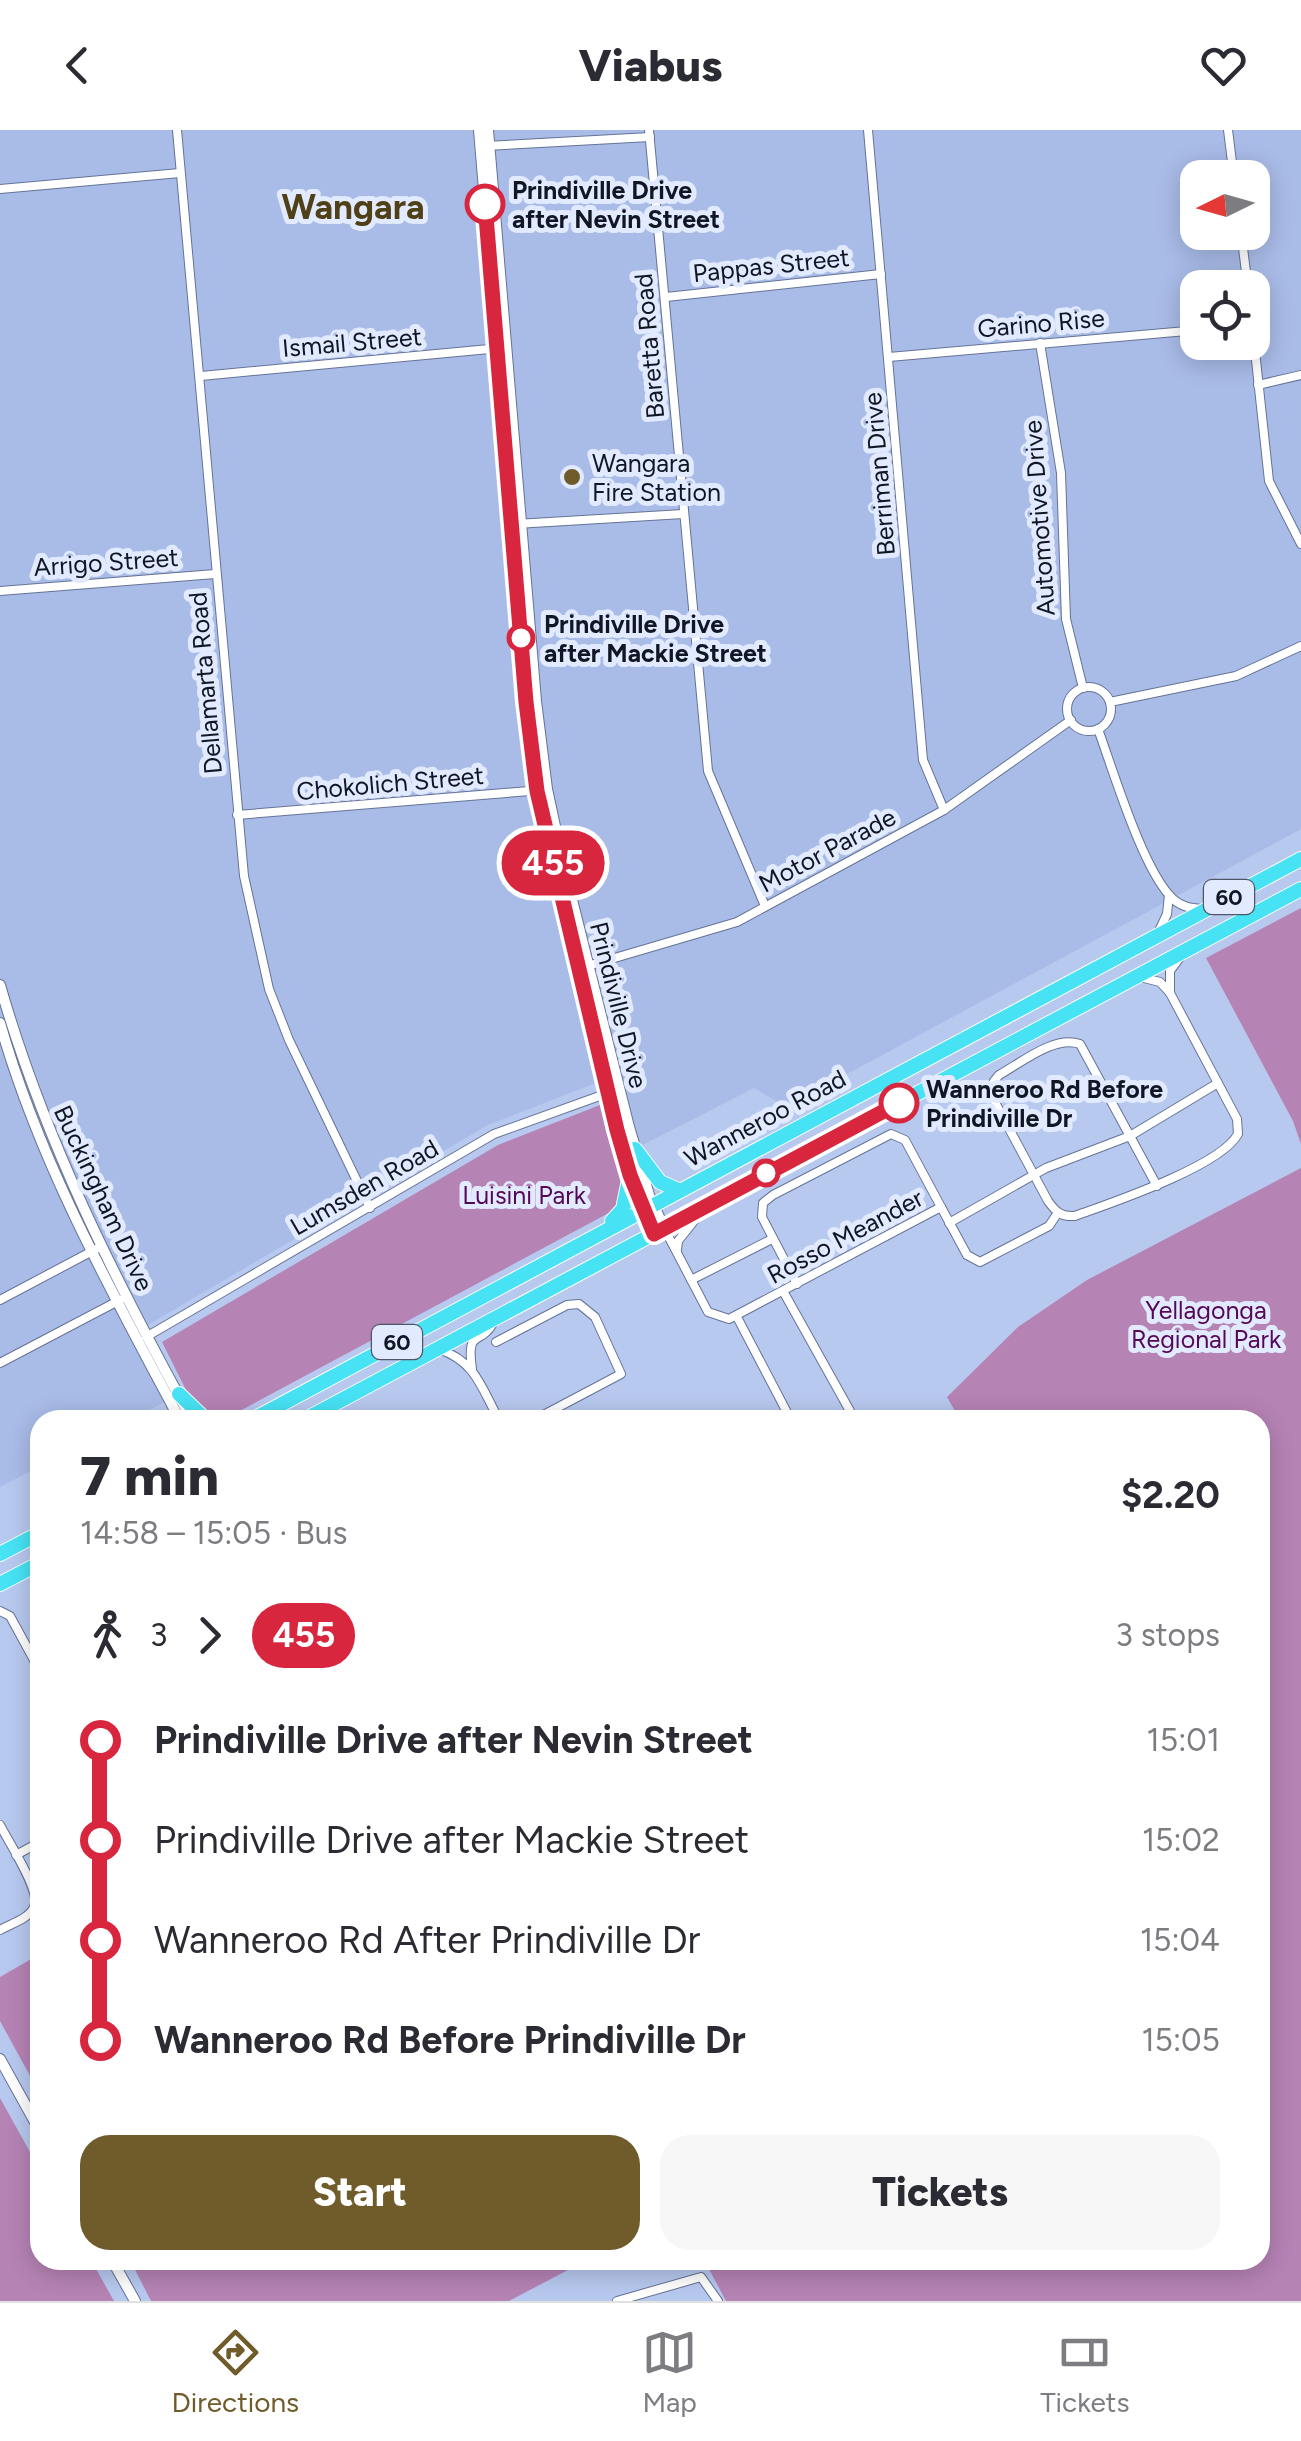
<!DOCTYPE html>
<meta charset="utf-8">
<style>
:root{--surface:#fff;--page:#f7f7f7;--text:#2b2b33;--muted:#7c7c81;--line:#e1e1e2;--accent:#705c2b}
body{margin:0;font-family:Figtree,sans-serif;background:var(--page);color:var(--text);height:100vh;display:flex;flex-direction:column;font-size:38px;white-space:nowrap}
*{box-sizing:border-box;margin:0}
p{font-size:32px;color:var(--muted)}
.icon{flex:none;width:55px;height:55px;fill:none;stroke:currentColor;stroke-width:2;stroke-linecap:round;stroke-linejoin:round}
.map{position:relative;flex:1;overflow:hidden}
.panel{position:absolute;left:30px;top:1280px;width:1240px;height:860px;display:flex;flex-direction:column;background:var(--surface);border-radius:30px;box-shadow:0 5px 25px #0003}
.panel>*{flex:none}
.badge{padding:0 20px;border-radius:32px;font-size:35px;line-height:65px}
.needle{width:65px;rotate:265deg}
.tools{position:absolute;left:1180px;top:30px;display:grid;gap:20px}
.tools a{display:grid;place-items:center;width:90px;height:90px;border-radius:20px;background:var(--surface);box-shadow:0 5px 25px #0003;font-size:50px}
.map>.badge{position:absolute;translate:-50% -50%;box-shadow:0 0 0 5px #fff}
.legs{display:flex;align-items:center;gap:15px;height:110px;padding:0 50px;font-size:32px}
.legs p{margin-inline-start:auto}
.overview{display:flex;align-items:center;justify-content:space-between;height:170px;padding:0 50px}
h1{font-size:55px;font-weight:800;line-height:75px}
.primary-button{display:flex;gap:20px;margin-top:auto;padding:20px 50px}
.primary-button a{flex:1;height:115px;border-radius:30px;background:var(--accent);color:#fff;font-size:40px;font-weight:800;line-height:115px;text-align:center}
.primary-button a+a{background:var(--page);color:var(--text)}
ul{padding:0 50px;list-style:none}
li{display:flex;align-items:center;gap:35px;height:100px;font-size:38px}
li i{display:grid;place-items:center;width:15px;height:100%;margin:0 12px;background:currentColor}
li i::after{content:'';width:25px;height:25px;margin:-12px;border:8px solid;border-radius:50%;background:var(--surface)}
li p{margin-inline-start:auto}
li:first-child i{background:linear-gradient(#0000 50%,currentColor 0)}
li:last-child i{background:linear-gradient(currentColor 50%,#0000 0)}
header{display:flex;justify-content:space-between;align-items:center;height:130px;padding:0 50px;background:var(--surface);font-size:45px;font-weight:800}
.dock{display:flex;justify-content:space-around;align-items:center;height:140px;border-top:2px solid var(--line);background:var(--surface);font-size:28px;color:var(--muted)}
.dock a{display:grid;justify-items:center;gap:5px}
.dock .active{color:var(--accent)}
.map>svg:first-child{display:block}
.built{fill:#a9bce8;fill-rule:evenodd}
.green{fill:#b683b5}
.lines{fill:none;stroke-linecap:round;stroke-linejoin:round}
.street-casing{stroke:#657396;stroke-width:10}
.secondary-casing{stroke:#657396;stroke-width:12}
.highway-casing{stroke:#fff;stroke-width:16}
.street{stroke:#fff;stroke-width:8}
.secondary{stroke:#fff;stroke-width:10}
.highway{stroke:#47e3f5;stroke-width:14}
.line-1-casing{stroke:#fff;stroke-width:22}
.line-1{stroke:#d7263d;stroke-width:15}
.stop-1-dot{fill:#fff;stroke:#d7263d;stroke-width:5}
.poi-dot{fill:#705c2b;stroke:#e1eafe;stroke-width:4}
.labels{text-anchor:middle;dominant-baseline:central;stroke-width:10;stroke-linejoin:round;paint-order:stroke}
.shield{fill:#e1eafe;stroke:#4f5665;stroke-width:2.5}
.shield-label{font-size:22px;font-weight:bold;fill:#111624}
.stop-label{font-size:25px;font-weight:bold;fill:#111624;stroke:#e1eafe;text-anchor:start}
.street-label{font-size:25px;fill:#111624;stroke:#e1eafe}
.poi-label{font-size:25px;fill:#111624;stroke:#e1eafe;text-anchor:start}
.park-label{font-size:25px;fill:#550758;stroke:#e1eafe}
.district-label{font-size:35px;font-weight:bold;fill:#504018;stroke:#e1eafe}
</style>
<header><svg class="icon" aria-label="back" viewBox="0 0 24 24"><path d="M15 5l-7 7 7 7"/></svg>Viabus<svg class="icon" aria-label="heart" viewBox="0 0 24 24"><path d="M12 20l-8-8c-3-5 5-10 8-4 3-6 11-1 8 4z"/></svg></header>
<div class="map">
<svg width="1301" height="2171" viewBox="0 0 1301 2171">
<rect width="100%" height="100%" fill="#b8c9f0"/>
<!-- built -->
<path class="built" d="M0,0h1301v699l-515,278 -32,-19 -125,64 -31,-70 -110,43 -340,200 30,64 -17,15 -32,16h-89v46l-40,21zM1198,48h54v54h-54zM1198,158h54v54h-54z"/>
<!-- green -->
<g class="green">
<path d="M1301,778v236l-8,-23 -87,-163z"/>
<path d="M600,975l20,74 13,21 -410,220h-22l-39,-78 336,-197z"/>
<path d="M1301,1038v1133h-575l-22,-41h556v-840h-300l-13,-23 71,-70 69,-47z"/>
<path d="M40,1824v140l-40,-73v-44z"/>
<path d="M0,1968l40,72v90h51l23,41h-114z"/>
<path d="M130,2130h457l-78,41h-358z"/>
</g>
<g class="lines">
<!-- street casing -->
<g class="street-casing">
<g id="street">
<path d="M177,0l67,746 25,113 20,51 81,168"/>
<path d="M649,0l59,641 57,135"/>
<path d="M868,0l55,630 21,50"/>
<path d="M1228,0l6,48"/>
<path d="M485,16l165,-9"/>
<path d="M0,59l180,-16"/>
<path d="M1241,102l7,56"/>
<path d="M666,167l215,-23"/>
<path d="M1252,193l17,158 32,63"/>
<path d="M1040,213l21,130 5,146 17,69"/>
<path d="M889,227l309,-27"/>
<path d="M201,246l299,-28"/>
<path d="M1258,255l43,-10"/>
<path d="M516,394l167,-10"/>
<path d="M0,461l215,-17"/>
<circle cx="1089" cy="579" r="22"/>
<path d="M1110,572l126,-26 65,-30"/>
<path d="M1098,599c15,41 45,142 75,170 9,8 17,9 29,10"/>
<path d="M237,685l305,-25"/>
<path d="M1159,801l8,-17 2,-19"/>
<path d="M584,837l153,-45 207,-112 127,-90"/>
<path d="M1140,847l20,5 10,11 67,126 1,15c-17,32 -127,69 -163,82 -14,1 -19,-4 -27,-15l-57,-106 3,-14 5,-6c22,-12 55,-40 81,-31l77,142"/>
<path d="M1170,863v-22l11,-15"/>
<path d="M949,1093l97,-55 84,-32 88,-53"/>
<path d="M664,1098l44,84 21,7 212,-112 26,48 13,7 69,-36 8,-12"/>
<path d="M677,1120l1,-9 20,-25"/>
<path d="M691,1150l81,-41"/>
<path d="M797,1154l-35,-67 1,-14 10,-8 118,-61 14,6 36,67"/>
<path d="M783,1161l72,129"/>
<path d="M0,1170l100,-53"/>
<path d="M737,1187l54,103"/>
<path d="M146,1207l348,-203 125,-45"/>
<path d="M496,1212l71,-37 12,-1 16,13 26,57 -87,46"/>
<path d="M439,1219c37,13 42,38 60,71"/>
<path d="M0,1233l120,-63"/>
<path d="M472,1239c-6,-43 9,-21 22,-48"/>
<path d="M352,1290l10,-4 13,4"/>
<path d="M0,1481l10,5 30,55"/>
<path d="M0,1695c8,16 42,67 34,82 -5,12 -24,17 -34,23"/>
<path d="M16,1725l24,-13"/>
<path d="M617,2171l84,-24 17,24"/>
</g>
</g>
<!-- secondary casing -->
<g class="secondary-casing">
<g id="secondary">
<path d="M479,0l48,572 10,89 80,339 13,45 25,59"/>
<path d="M488,0l48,571 11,88 17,79 65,259 20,68 15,33"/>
<path d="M0,855c44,154 115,295 192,435"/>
<path d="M0,893c40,141 112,269 180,397"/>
<path d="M0,1929l40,72"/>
<path d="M112,2130l23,41"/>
</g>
</g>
<!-- highway casing -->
<g class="highway-casing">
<g id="highway">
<path d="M635,1019l25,33 18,8"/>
<path d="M612,1091l11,-12 7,-34"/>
<path d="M179,1264l27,26"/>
<path d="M252,1290l1049,-561"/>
<path d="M304,1290l997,-531"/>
<path d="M0,1424l40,-21"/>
<path d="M0,1454l40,-21"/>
</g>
</g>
<!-- street -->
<use href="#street" class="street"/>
<!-- secondary -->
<use href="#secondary" class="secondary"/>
<!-- highway -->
<use href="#highway" class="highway"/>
</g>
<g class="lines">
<!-- line-1 casing -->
<g class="line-1-casing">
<path id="line-1" d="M485,74l41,498 11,89 80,339 13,45 24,59 245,-131"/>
</g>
<!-- line-1 -->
<use href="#line-1" class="line-1"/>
</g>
<!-- markers -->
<g class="stop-1-dot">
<circle cx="485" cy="74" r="18"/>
<circle cx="521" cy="508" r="12"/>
<circle cx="899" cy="973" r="18"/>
<circle cx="766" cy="1043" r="12"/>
</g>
<circle class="poi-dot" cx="572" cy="347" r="10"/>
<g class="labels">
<!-- shield labels -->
<g class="shield">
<rect x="1204" y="750" width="50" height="34" rx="8"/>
<rect x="372" y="1195" width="50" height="34" rx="8"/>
</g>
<g class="shield-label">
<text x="1229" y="767">60</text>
<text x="397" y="1212">60</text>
</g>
<!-- stop labels -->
<g class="stop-label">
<text x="512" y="60">Prindiville Drive<tspan x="512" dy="29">after Nevin Street</tspan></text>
<text x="544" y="494">Prindiville Drive<tspan x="544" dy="29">after Mackie Street</tspan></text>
<text x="926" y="959">Wanneroo Rd Before<tspan x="926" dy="29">Prindiville Dr</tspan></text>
</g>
<!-- street labels -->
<g class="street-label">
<text transform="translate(771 135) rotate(-6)">Pappas Street</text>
<text transform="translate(1041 193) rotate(-5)">Garino Rise</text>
<text transform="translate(352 212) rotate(-5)">Ismail Street</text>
<text transform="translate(649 216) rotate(-95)">Baretta Road</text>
<text transform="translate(879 344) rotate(-95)">Berriman Drive</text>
<text transform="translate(1039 388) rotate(-94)">Automotive Drive</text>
<text transform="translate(106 432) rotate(-4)">Arrigo Street</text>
<text transform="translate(205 553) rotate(-95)">Dellamarta Road</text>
<text transform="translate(390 653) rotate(-5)">Chokolich Street</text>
<text transform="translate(827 720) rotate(-28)">Motor Parade</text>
<text transform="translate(619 875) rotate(76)">Prindiville Drive</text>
<text transform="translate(765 988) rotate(-28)">Wanneroo Road</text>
<text transform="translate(364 1057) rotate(-30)">Lumsden Road</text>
<text transform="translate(104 1068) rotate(65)">Buckingham Drive</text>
<text transform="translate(845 1106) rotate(-28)">Rosso Meander</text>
</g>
<!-- poi labels -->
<g class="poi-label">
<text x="592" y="333">Wangara<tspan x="592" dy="29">Fire Station</tspan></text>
</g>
<!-- park labels -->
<g class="park-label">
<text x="524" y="1065">Luisini Park</text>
<text x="1206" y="1180">Yellagonga<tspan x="1206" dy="29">Regional Park</tspan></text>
</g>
<!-- district labels -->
<g class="district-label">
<text x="353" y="77">Wangara</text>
</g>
</g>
</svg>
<div class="tools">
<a><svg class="needle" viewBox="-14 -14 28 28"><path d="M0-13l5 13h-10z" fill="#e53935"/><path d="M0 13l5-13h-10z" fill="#7c7c81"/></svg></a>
<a><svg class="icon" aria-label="locate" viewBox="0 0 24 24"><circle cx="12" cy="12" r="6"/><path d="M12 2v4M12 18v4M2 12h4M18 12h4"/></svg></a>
</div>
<b class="badge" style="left:553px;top:733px;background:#d7263d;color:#fff">455</b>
<section class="panel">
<div class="overview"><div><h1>7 min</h1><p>14:58 – 15:05 · Bus</p></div><b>$2.20</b></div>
<div class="legs"><svg class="icon" aria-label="walk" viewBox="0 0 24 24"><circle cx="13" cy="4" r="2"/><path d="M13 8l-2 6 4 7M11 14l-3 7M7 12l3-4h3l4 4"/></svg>3<svg class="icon" aria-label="forward" viewBox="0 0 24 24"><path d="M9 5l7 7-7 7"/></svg><b class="badge" style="background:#d7263d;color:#fff">455</b><p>3 stops</p></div>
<ul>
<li><i style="color:#d7263d"></i><b>Prindiville Drive after Nevin Street</b><p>15:01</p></li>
<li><i style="color:#d7263d"></i><span>Prindiville Drive after Mackie Street</span><p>15:02</p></li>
<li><i style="color:#d7263d"></i><span>Wanneroo Rd After Prindiville Dr</span><p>15:04</p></li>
<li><i style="color:#d7263d"></i><b>Wanneroo Rd Before Prindiville Dr</b><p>15:05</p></li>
</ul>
<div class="primary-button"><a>Start</a><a>Tickets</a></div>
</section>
</div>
<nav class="dock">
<a class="active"><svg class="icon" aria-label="directions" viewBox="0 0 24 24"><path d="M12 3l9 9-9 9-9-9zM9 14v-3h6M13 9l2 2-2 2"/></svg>Directions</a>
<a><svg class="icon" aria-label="map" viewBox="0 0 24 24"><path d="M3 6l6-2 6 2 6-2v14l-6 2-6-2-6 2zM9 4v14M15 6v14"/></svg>Map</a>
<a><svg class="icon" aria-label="tickets" viewBox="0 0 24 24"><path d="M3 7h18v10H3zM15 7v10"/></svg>Tickets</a>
</nav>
